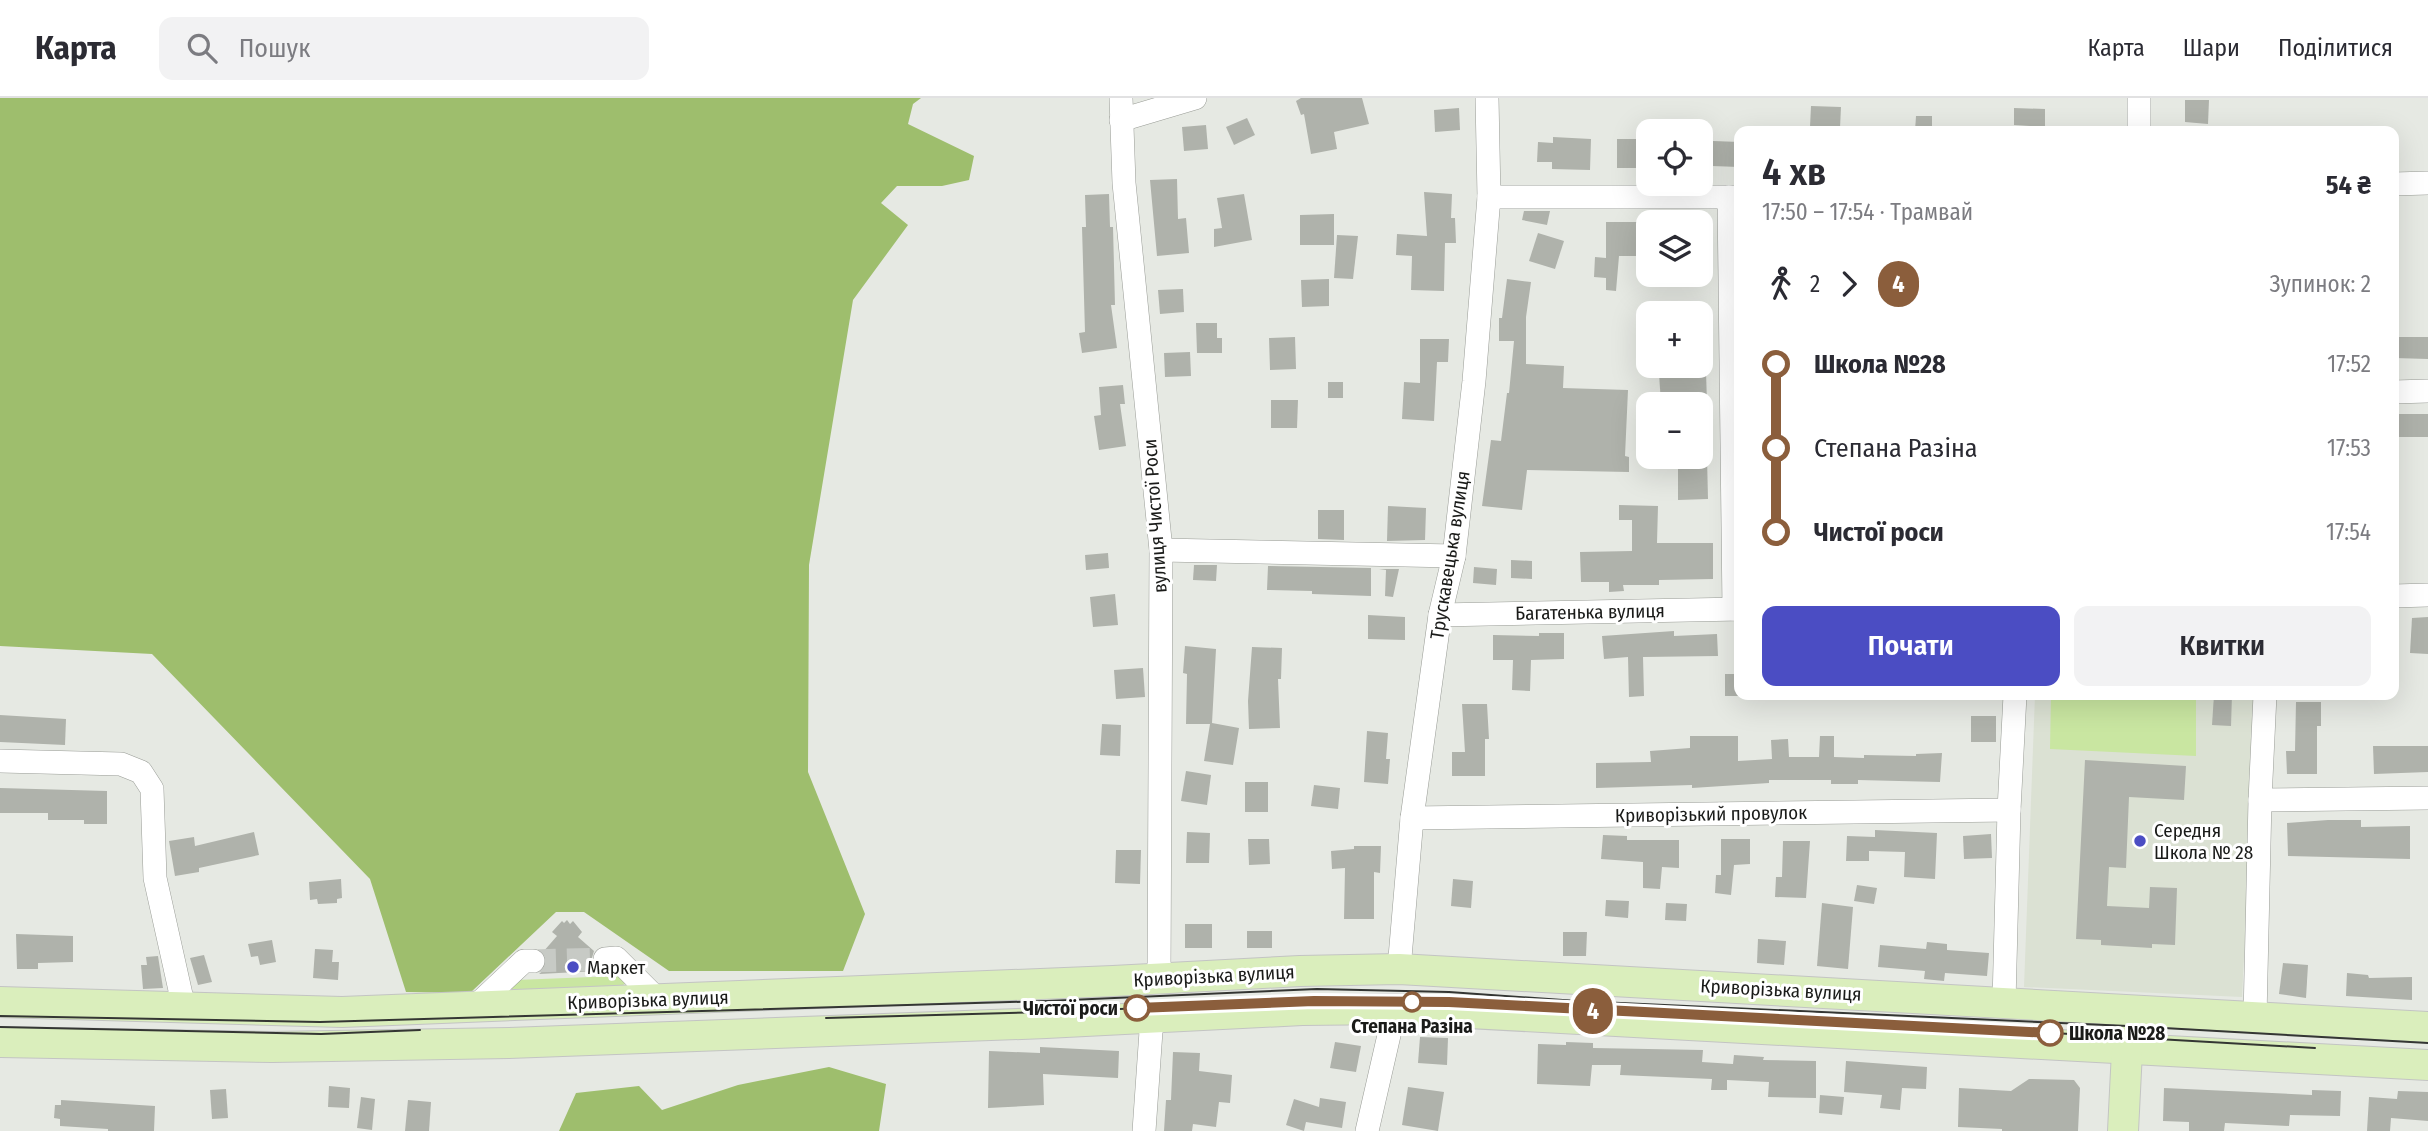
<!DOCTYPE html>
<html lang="uk">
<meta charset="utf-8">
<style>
:root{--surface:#fff;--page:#f2f2f3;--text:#2b2b33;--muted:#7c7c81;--line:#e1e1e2;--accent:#4b4dc3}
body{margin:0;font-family:"Fira Sans Condensed",sans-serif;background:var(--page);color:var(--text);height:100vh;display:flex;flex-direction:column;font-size:26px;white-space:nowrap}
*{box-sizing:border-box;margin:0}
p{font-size:23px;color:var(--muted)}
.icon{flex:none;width:38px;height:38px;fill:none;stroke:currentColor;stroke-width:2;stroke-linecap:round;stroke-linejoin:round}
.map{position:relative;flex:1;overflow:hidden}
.side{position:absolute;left:1734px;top:28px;width:665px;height:574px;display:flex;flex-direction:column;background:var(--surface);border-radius:14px;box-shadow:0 7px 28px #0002}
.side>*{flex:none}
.badge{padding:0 14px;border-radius:23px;font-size:24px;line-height:46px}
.tools{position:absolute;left:1636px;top:21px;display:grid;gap:14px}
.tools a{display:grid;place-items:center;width:77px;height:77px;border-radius:14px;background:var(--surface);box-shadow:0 7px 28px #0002;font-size:35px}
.map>.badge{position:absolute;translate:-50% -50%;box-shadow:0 0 0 4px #fff}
.legs{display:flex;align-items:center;gap:10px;height:77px;padding:0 28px;font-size:23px}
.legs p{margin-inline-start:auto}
.overview{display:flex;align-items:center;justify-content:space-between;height:119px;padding:0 28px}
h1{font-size:38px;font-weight:600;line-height:52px}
.button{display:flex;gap:14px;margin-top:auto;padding:14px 28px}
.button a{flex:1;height:80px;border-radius:14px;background:var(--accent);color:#fff;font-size:28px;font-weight:600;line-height:80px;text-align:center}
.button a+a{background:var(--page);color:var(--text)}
ul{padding:0 28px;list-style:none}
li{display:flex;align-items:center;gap:24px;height:84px;font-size:26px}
li i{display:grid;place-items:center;width:10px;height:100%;margin:0 9px;background:currentColor}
li i::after{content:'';width:18px;height:18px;margin:-9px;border:5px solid;border-radius:50%;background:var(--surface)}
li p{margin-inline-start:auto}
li:first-child i{background:linear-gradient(#0000 50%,currentColor 0)}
li:last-child i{background:linear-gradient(currentColor 50%,#0000 0)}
header{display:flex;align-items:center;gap:42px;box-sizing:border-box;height:98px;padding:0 35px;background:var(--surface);border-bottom:2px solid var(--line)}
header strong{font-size:33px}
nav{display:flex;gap:38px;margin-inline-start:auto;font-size:24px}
.search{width:490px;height:63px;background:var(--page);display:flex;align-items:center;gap:18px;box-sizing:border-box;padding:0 24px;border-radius:14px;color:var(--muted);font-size:26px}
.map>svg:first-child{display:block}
.built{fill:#dbe1d3}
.green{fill:#c9e6a1}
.forest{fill:#9ebe6d}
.building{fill:#afb2ab}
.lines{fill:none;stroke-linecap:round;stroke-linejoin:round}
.minor-tunnel{stroke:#c7cac5;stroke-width:23;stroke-dasharray:23 11;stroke-linecap:butt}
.minor-casing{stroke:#999c96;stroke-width:24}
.major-casing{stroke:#c3c4c3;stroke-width:32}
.minor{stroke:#fff;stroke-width:23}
.major{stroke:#daeebc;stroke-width:30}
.tram{stroke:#343633;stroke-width:2}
.line-1-casing{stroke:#fff;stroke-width:16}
.line-1{stroke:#8b5e3c;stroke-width:10}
.poi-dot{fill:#4b4dc3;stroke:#fff;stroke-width:2.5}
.stop-1-dot{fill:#fff;stroke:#8b5e3c;stroke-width:3.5}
.labels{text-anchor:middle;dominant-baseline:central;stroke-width:6;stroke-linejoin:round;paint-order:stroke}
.street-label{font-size:19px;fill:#1a1b19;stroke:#fff}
.poi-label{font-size:19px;fill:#1a1b19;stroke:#fff;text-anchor:start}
.stop-label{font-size:19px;font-weight:bold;fill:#1a1b19;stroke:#fff;text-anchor:end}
</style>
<header>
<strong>Карта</strong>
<div class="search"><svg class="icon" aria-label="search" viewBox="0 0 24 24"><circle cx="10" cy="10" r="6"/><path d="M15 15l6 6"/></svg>Пошук</div>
<nav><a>Карта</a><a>Шари</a><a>Поділитися</a></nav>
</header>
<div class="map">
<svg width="2428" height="1033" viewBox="0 0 2428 1033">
<rect width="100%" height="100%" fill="#e6e9e3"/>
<!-- built -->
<path class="built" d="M2035,597h222l-15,302 -218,-10z"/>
<!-- green -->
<g class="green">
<path d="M2051,597h145v61l-146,-7z"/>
<path d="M617,878l10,6 -9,7 -99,4 -11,-6 8,-7z"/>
</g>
<!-- forest -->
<g class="forest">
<path d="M0,0h921l-8,6 -5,20 66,32 -5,24 -27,6h-45l-16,17 27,22 -55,75 -44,265 -1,207 57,142 -22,57h-174l-85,-59h-28l-86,81 -64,-1 -36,-113 -218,-225 -152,-8z"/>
<path d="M829,969l57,17 -7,47h-320l17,-38 63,-7 23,24 76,-25z"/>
</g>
<!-- building -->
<g class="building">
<path d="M1301,0h61l7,26 -35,8 3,17 -26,5 -7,-40 -3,1 -5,-14z"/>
<path d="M2185,2h24l-1,24 -23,-2z"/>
<path d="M1811,8l30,1 -1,21 -30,-1z"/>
<path d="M1459,10l1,22 -25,2 -1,-22z"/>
<path d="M2014,10l31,1v18l-31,-2z"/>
<path d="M1916,18h16v15h-17z"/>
<path d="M1247,20l8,17 -21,10 -8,-18z"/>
<path d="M1206,27l2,24 -24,2 -2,-24z"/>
<path d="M1553,39l38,2 -1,31 -38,-1v-7h-15l1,-20 15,1z"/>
<rect x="1617" y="41" width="30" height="29"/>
<path d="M1713,43l27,1 -1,25 -27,-1z"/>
<path d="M1177,81l1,40 8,-1 3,35 -32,3 -7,-76z"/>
<path d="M1424,94l28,2 -1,24h4l1,25h-11l-1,48 -33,-1 1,-34 -16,-1 1,-21 30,2z"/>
<path d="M1109,96l1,33h3l2,78h-4l6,43 -35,5 -3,-20 6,-1 -3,-105h4l-1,-32z"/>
<path d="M1244,96l8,46 -38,7v-18l8,-1 -5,-30z"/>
<path d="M1524,113h26l-3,14 -25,-5z"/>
<path d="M1334,116v31h-34v-30z"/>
<path d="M1606,124h40v34h-27l-3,35 -10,-1v-12l-12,-1 1,-20 11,1z"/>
<path d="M1538,135l26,8 -9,28 -26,-8z"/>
<path d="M1337,137l21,1 -5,43 -19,-1z"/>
<path d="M1329,181v27l-27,1 -1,-27z"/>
<path d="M1507,181l24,3 -5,35v47l38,2 -1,22 65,2 -3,66 4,1v15l-102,-2 -5,40 -40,-4 9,-66 10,1 6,-48h2l5,-52h-15v-23h3z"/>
<path d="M1183,191l1,23 -24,2 -2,-24z"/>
<path d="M1196,225h21v15h5v15h-25z"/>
<path d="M1295,239l1,32 -26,1 -1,-32z"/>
<path d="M2394,239h34v22l-34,-1z"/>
<path d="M1420,241h29l-1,23h-11l-3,59 -32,-2 2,-37 16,1z"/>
<path d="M1190,254l1,24 -26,1 -1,-24z"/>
<path d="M1706,274l1,32h-46l-2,-31z"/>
<rect x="1328" y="284" width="15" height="16"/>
<path d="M1123,287l2,19h-5l6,42 -27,4 -5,-34 7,-1 -2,-28z"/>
<path d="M1271,302h27l-1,28h-26z"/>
<rect x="2394" y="316" width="34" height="23"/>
<path d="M1678,359h29l1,42 -30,1z"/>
<path d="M1619,407l39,1 -1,37h56v36l-54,1v5h-36l1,6 -15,1v-10h-28l-1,-30 52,-1v-31h-13z"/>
<path d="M1388,408l38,2 -1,32 -38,1z"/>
<path d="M1318,412h26v30l-26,-1z"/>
<path d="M1108,455l1,15 -23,2 -1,-15z"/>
<path d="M1511,462l21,1v18l-21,-1z"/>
<path d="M1194,467h23l-1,16 -23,-1z"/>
<path d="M1268,468l103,2v28l-59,-2v-3l-45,-1z"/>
<path d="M1474,469l23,2 -1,16 -23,-2z"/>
<path d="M1379,471h20l-6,28 -8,-1 1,-26z"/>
<path d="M1115,496l3,31 -25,2 -3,-30z"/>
<path d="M1368,517l37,2v23l-37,-1z"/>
<path d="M2428,519v37l-18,-1 2,-35z"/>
<path d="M1674,533v5l43,-2 1,22 -75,1 1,39 -15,1 -1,-40 -24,2 -2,-23z"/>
<path d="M1539,535h25v26l-33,1 -1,31 -18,-1 1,-30h-20v-25l46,1z"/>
<path d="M1185,548l31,3 -4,74 27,5 -6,37 -29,-4 6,-37h-24l1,-50 -4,-1z"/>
<path d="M1252,549l30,1 -1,31h-3l2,49 -31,1 -1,-28z"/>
<path d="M1143,570l2,29 -29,2 -2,-29z"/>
<rect x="1725" y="576" width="14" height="22"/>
<path d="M2214,597h18l-1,31 -19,-1z"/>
<path d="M2296,604h25v24h-4v48h-30l-1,-23h9z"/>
<path d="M1462,606h25l2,35h-4v37h-33v-24h13z"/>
<path d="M0,617l66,4 -1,26 -65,-3z"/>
<rect x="1971" y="618" width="25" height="26"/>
<path d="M1102,626l19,1 -1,31 -20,-1z"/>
<path d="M1367,633l21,2 -2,26h4l-2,25 -24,-2z"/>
<path d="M1690,638h48v25l34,-2 -1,-19 17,-1 1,18h30l1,-21h14v21l30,1v-3l52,1v-2l26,-1 -2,29 -82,-2v4h-27v-4h-62v3l-77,5v-3l-96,3v-25l55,-1 -1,-11 40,-3z"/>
<path d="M2373,648h55v26l-54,2z"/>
<path d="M2085,662l101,6 -2,34 -55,-3 -3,71 -17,-1 -2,39 42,2 1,-21 27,1 -2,57 -23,-1v4l-51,-3v-5l-25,-1z"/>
<path d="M1186,673l25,4 -4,30 -26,-4z"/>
<rect x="1245" y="684" width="23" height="30"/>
<path d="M1314,687l26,3 -2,21 -27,-3z"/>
<path d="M0,690l107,3v33h-23v-4h-36v-7h-48z"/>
<path d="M2328,722h33v7l49,-1v33l-122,-3 -1,-33z"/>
<path d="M1875,732l62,3 -2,46 -31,-2 1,-25 -36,-1v10h-23l1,-25 28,1z"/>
<path d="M254,734l5,23 -60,13v4l-24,4 -6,-35 25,-4 1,9z"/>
<path d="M1187,734l23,1 -1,30h-23z"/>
<path d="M1991,736l1,24 -28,1 -1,-23z"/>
<path d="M1603,737l24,1v4h52v28l-17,-1 -2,22 -17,-1v-26l-42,-3z"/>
<path d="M1248,741h21l1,25 -21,1z"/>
<path d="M1721,741h29v25l-16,1 -3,30 -16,-2 1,-18h5z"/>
<path d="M1783,743h27l-4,57 -31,-1 1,-20h6z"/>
<path d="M1354,748h27l-1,27 -6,-1v47h-30l1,-51 -13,1 -1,-18 23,-2z"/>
<path d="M1116,752h25l-1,34 -25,-1z"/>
<path d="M341,781l1,19 -5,1v4l-19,1 -1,-5 -7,1 -1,-18z"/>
<path d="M1453,781l20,2 -2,27 -20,-2z"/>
<path d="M1857,787l20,3 -3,16 -20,-3z"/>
<path d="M1606,802l23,1 -1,17 -23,-2z"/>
<path d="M1666,805l21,1 -1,17 -21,-1z"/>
<path d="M1822,805l31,4 -5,62 -31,-3z"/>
<path d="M567,822l3,4 3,-3 9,11 -4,5 16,14 -3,10 7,10 -59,3 6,-5 2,-7 -4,-10 14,-16 -5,-4 10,-11 2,2z"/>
<rect x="1185" y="826" width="27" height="24"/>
<rect x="1247" y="833" width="25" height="17"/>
<path d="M1563,834h24l-1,24h-23z"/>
<path d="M16,836l57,2v26l-35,1v6h-21z"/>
<path d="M1758,841l28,2 -2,24 -27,-2z"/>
<path d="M272,842l4,22 -16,3 -2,-9 -7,1 -3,-13z"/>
<path d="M1927,844l20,2v6l42,3 -2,23 -42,-3 -1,8 -20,-2 1,-8 -47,-4 2,-22 46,4z"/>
<path d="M315,851l18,1 -1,12h7l-1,18 -25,-2z"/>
<path d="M204,857l8,27 -14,3 -8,-27z"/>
<path d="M158,858l5,32 -20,1 -2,-24h6l-1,-8z"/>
<path d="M2283,865l25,2 -2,33 -27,-4z"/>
<path d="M2347,875l21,2 1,3 43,-1v23l-66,-4z"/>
<path d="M1420,939l28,1 -1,27 -29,-2z"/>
<path d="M1335,944l26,4 -5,26 -26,-4z"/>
<path d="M1566,944l27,1v5l110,2 -1,12 31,2 1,-9 30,2 -1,3 53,1v37l-48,-1 1,-15 -42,-2v10h-16l1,-11 -92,-4 1,-10h-29l-2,21 -53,-2 1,-40 28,1z"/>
<path d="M1040,949l79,4 -1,27 -75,-4 1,31 -56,3 1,-57 51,2z"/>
<path d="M1173,954l27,1 -1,18 33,4 -2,28 -11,-1 -3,25 -23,-3 -1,7h-28l2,-31h5z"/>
<path d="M1846,963l81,6 -1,22 -24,-1 -2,22 -20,-2 2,-13 -38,-3z"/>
<path d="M2029,981l45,1 6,8 -2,43h-76v-2l-44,-2 1,-39 52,3z"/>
<path d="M329,988l21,2 -1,20 -21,-1z"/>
<path d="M1408,989l36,5 -6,39 -36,-6z"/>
<path d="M2164,990l148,7v-5l29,1 -1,25 -50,-1 -1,11 -64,-3 -1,8h-35v-9l-26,-1z"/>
<path d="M226,991l2,29 -16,1 -2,-29z"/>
<path d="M2398,993l30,1v29l-37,-3 -1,13h-23l2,-34 28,2z"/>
<path d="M1820,997l24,2 -2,18 -23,-2z"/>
<path d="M361,999l14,2 -3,31 -15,-2z"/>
<path d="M1320,1000l26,4 -4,26 -36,-6 -2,9 -18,-6 8,-26 25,8z"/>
<path d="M61,1002l94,6 -1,25h-46v-2l-48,-3v-7l-6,-1 1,-13h6z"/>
<path d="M408,1002l23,2 -2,29h-24z"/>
</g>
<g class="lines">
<!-- minor-tunnel -->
<path class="minor-tunnel" d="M533,863l72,-2"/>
<!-- minor casing -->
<g class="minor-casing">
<g id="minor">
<path d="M1121,0l3,85 37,367 -2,427"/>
<path d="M2139,0v33"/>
<path d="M1121,22l74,-22"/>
<path d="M2394,86l34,-1"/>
<path d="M1489,99h251"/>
<path d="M1729,99l5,412"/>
<path d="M2394,294l34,-1"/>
<path d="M1161,452l293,6"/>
<path d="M2394,498l34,-1"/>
<path d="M1440,517l300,-6"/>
<path d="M0,663l121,3 20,8 11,17 3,89 29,130"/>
<path d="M2260,702l168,-2"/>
<path d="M1412,720l597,-8"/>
<path d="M605,861l11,-1 42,42"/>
<path d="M1399,871l13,-151 28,-203 14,-59 20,-175 15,-184 -2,-99"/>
<path d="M2004,904l5,-192 6,-115"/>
<path d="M476,908l48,-45h9"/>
<path d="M2255,919l5,-217 5,-105"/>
<path d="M1144,1033l8,-114"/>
<path d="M1367,1033l28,-122"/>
</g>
</g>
<!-- major casing -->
<g class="major-casing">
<g id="major">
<path d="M0,904l342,10 771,-31 187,-10 99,-2 1029,58"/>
<path d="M0,944l272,5 237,-4 537,-20 256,-13 93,-1 1033,56"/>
<path d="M2123,1033l5,-100"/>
</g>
</g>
<!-- minor -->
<use href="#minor" class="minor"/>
<!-- major -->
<use href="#major" class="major"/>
<!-- tram -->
<g class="tram">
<path d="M0,918l320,6 727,-21 270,-12 132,3 128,9 551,25 300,17"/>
<path d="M826,920l221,-6 267,-11 110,1"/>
<path d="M0,929l321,7 99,-4"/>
<path d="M2053,935l262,15"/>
</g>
</g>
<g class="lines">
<!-- line-1 casing -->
<g class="line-1-casing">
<path id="line-1" d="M1137,910l177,-7 135,1 601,31"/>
</g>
<!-- line-1 -->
<use href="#line-1" class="line-1"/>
</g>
<!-- markers -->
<g class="poi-dot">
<circle cx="2140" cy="743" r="7"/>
<circle cx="573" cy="869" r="7"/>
</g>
<g class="stop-1-dot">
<circle cx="1412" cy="904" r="9"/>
<circle cx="1137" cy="910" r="12"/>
<circle cx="2050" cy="935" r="12"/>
</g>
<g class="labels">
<!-- street labels -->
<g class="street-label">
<text transform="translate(1155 418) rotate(-94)">вулиця Чистої Роси</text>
<text transform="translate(1450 457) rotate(-81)">Трускавецька вулиця</text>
<text transform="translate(1590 514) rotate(-1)">Багатенька вулиця</text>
<text transform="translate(1711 716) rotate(-1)">Криворізький провулок</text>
<text transform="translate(1214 878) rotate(-3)">Криворізька вулиця</text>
<text transform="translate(1781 892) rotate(3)">Криворізька вулиця</text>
<text transform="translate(648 902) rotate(-2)">Криворізька вулиця</text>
</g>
<!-- poi labels -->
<g class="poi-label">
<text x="2154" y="732">Середня<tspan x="2154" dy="22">Школа № 28</tspan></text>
<text x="587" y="869">Маркет</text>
</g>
<!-- stop labels -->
<g class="stop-label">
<text x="1118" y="910">Чистої роси</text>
<text x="1412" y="928" text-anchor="middle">Степана Разіна</text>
<text x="2069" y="935" text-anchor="start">Школа №28</text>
</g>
</g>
</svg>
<div class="tools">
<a><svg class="icon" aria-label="locate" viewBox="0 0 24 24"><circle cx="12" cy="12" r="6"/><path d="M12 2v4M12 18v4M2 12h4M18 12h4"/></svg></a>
<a><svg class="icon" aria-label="layers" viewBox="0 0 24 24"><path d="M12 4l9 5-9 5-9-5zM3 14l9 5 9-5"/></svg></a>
<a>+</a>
<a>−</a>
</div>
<b class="badge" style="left:1593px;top:913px;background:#8b5e3c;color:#fff">4</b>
<section class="side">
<div class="overview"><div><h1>4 хв</h1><p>17:50 – 17:54 · Трамвай</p></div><b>54 ₴</b></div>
<div class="legs"><svg class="icon" aria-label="walk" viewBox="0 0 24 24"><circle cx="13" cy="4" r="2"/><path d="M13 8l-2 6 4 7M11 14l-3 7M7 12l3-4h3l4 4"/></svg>2<svg class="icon" aria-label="forward" viewBox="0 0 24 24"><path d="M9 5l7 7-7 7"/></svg><b class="badge" style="background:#8b5e3c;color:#fff">4</b><p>Зупинок: 2</p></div>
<ul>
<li><i style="color:#8b5e3c"></i><b>Школа №28</b><p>17:52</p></li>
<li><i style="color:#8b5e3c"></i><span>Степана Разіна</span><p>17:53</p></li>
<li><i style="color:#8b5e3c"></i><b>Чистої роси</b><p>17:54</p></li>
</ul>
<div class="button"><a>Почати</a><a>Квитки</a></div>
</section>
</div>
